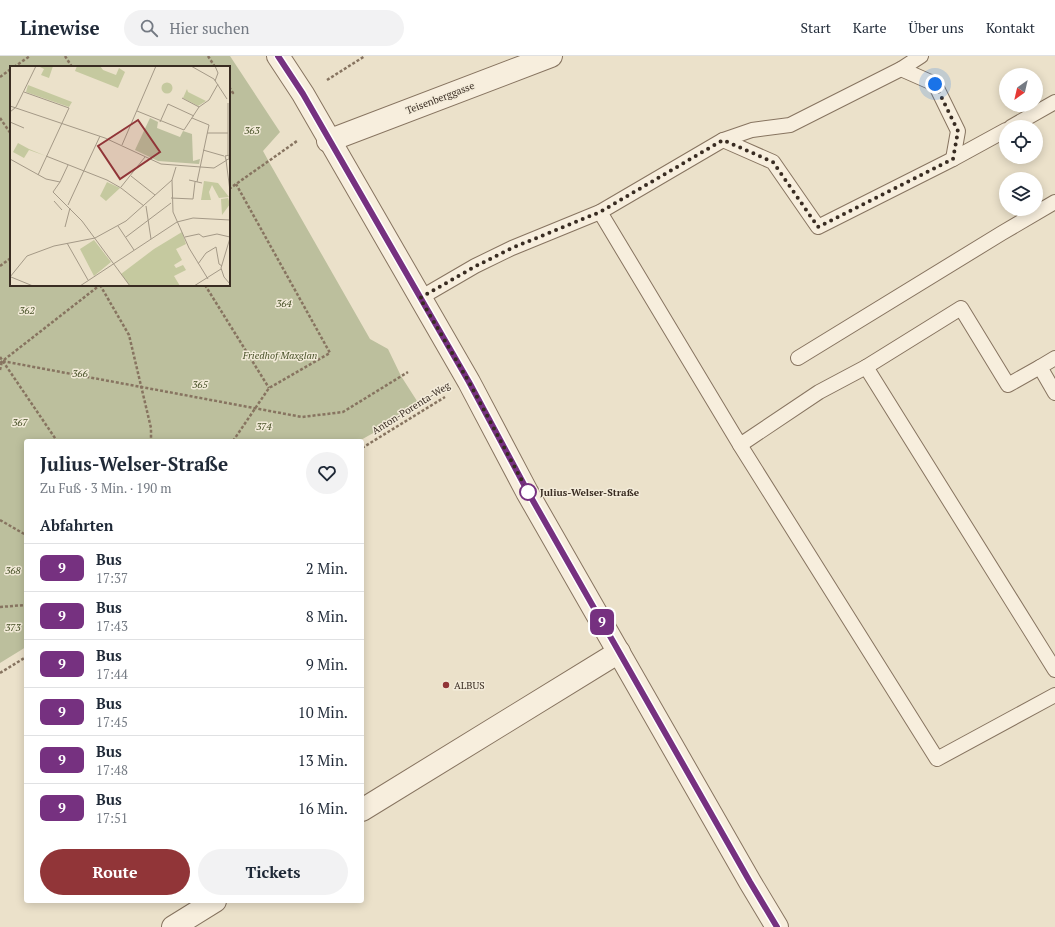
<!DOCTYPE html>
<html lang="de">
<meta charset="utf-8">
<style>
:root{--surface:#fff;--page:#f2f2f3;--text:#1f2937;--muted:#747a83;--line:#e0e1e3;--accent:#913538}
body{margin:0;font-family:"PT Serif",serif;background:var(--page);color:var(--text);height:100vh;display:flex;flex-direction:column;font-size:15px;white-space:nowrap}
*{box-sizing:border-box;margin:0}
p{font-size:13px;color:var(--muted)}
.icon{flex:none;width:22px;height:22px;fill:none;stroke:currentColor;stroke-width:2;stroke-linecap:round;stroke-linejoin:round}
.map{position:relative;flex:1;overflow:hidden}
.details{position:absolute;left:24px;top:383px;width:340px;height:464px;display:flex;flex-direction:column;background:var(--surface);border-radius:4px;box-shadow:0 2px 10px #0003}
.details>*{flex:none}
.badge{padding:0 8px;border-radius:6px;font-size:14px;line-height:26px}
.needle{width:26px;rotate:214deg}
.buttons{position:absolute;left:999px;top:12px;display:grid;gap:8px}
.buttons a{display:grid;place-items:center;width:44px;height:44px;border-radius:50%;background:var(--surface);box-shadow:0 2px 10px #0003;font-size:20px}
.you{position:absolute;width:20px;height:20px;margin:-10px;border:3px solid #fff;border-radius:50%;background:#1a73e8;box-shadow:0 0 0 6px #1a73e833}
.map>.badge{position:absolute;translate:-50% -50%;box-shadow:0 0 0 2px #fff}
h2{padding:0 16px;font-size:15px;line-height:36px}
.round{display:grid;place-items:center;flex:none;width:42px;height:42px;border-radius:21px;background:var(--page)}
.headline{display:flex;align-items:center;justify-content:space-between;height:68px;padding:0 16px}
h1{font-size:19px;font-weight:600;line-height:30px}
.cta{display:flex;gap:8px;margin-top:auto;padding:8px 16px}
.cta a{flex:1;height:46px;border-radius:24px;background:var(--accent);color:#fff;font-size:16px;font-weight:600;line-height:46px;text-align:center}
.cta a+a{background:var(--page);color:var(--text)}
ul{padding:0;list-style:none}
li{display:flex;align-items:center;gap:12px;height:48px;padding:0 16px;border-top:1px solid var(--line)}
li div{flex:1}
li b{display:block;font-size:15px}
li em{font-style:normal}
li .badge{min-width:44px;font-weight:700;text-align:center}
header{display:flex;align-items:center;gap:24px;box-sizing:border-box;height:56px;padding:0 20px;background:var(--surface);border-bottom:1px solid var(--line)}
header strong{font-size:19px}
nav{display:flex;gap:22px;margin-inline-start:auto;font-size:14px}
.search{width:280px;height:36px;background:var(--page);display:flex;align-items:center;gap:10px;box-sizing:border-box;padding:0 14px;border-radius:22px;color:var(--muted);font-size:15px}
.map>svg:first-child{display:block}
.cemetery{fill:#bcbf9d;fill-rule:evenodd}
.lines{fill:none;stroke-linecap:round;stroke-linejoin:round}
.service-casing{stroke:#877460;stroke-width:16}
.minor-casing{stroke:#877460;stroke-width:24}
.path{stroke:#877460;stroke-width:2.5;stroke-dasharray:3 2;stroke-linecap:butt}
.service{stroke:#f7eedd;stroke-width:14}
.minor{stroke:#f7eedd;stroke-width:22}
.line-casing{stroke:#fff;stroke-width:9}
.line{stroke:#763180;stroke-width:6}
.walk{stroke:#392c22;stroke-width:4;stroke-dasharray:0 7.2}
.stop-dot{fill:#fff;stroke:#763180;stroke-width:2}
.poi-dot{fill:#913538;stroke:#f3ebd9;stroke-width:1.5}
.labels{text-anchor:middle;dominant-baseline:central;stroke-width:3;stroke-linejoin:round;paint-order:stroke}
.street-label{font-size:10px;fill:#392c22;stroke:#f3ebd9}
.park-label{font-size:10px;font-style:italic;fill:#4a532a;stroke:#f3ebd9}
.stop-label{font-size:10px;font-weight:bold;fill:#392c22;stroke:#f3ebd9;text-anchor:start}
.poi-label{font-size:10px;fill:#392c22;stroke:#f3ebd9;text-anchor:start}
.inset-road{fill:none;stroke:#a49987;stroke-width:1}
.view{fill:#913538;fill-opacity:0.15;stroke:#913538;stroke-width:2}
.inset-edge{fill:none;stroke:#392c22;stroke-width:2}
</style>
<header>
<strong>Linewise</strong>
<div class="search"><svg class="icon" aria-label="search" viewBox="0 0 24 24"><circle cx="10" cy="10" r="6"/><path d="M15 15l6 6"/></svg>Hier suchen</div>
<nav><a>Start</a><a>Karte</a><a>Über uns</a><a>Kontakt</a></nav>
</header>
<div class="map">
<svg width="1055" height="871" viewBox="0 0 1055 871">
<rect width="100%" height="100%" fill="#ebe1ca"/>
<!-- cemetery -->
<path class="cemetery" d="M0,0h230l50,76 -17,19 6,11 101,177 18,10 13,27 16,25 -8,12 -50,28h-333v206l-26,16zM11,11h218v218h-218z"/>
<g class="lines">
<!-- service casing -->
<g class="service-casing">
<g id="service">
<path d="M901,13l34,15 23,47 -5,28"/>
<path d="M1011,71l44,-25"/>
<path d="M723,84l50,22 45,65 135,-68 53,-29"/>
<path d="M600,156l140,233 79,-53 47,-25 95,-59 47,77 32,-18 15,26"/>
<path d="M420,242l55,-32 37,-18 88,-36 123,-72 29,-10 38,-5 111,-56 20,-13"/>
<path d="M798,302l204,-125 53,-31"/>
<path d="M866,311l189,303"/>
<path d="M1040,311l15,-9"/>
<path d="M740,389l197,314 118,-64"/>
</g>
</g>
<!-- minor casing -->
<g class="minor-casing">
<g id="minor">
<path d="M278,0l25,38 166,288 58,110 223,390 27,45"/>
<path d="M328,85l223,-85"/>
<path d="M362,754l257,-158"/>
<path d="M173,871l42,-26"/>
</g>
</g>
<!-- path -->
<g class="path">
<path d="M65,0l7,11"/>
<path d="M208,0l7,11"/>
<path d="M14,11l16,-11"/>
<path d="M0,21l11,-8"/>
<path d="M327,24l38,-24"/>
<path d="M229,31l4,6 -4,2"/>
<path d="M0,62l11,16"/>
<path d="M229,133l68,-48"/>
<path d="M0,210l11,-8"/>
<path d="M100,229l29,50 22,93v13"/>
<path d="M205,229l64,103"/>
<path d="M0,301l57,84"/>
<path d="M0,307l100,-78"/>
<path d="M0,314l2,-9 300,56 41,-5 65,-40"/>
<path d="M233,385l36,-53 61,-35 -94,-169"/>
<path d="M362,392l83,-51"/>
<path d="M0,464l26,15"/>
<path d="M0,551l26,-2"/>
<path d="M0,617l26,-16"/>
</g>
<!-- service -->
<use href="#service" class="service"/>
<!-- minor -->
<use href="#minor" class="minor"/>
</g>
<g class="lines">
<!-- line casing -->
<g class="line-casing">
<path id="line" d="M278,0l25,38 166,288 59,110 222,390 27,45"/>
</g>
<!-- line -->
<use href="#line" class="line"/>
<!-- walk -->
<path class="walk" d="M528,436l-59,-110 -49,-84 56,-32 36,-18 88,-36 123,-72 50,22 45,65 135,-68 5,-28 -23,-47"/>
</g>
<!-- markers -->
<circle class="stop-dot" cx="528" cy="436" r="8"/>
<circle class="poi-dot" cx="446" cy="629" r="4"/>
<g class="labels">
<!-- street labels -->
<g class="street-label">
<text transform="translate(440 42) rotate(-21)">Teisenberggasse</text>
<text transform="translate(411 352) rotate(-32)">Anton-Porenta-Weg</text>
</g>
<!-- park labels -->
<g class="park-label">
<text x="252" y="74">363</text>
<text x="284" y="247">364</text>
<text x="27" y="254">362</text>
<text x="280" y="299">Friedhof Maxglan</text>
<text x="80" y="317">366</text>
<text x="200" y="328">365</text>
<text x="20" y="366">367</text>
<text x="264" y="370">374</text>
<text x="13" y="514">368</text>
<text x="13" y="571">373</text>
</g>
<!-- stop labels -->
<g class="stop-label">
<text x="540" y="436">Julius-Welser-Straße</text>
</g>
<!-- poi labels -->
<g class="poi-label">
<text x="454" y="629">ALBUS</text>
</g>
</g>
<!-- overview -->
<g transform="translate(10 10)">
<rect width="220" height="220" fill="#ebe1ca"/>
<path d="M28,0h15l-4,12 -8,-3 3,-6zM67,0h23l3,4 13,5 3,-7 6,4 -7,16 -43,-17zM151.5 22a5.5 5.5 0 1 1 11 0a5.5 5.5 0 1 1-11 0ZM18,19l44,17 -3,5 -43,-15zM177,23l1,3 18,9 -8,5 -15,-8zM8,77l11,6 17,7 -17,-6 -5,8 -11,-6zM194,115l14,2 11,14 -10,1 -7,-13 -3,7 2,8h-10zM97,116l13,6 -14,13 -6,-5zM211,133l7,-1 2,6 -8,11zM172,166l4,12 -10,5 6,11 -8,5 2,3 7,-3 3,5 -12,6 6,10h-50l-9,-12 33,-25zM84,174l17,22 -17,14 -14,-27z" fill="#c5c99f"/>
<path d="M140,52l8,4 -1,6 23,9 3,-6 9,3 1,27 7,-2 -1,5 -41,-3 -23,-11z" fill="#bcbf9d"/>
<path class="inset-road" d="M181,0l23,13 13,20M205,0l3,7 -3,8M14,26l45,16 -31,67M172,32l17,9M218,37v53M0,40l95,32 56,26 53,4 13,-8M127,45l47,19 15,-23 10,-7 9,-16M0,46l6,-5 20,-41M182,52l17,7 -12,57M0,56l14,6M150,56l8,-18 26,12M197,67h21M112,79l34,-79M193,84l21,6M36,90l61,24 14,8 23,18M219,90v3l-3,1 -1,-4 5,-1M0,93l36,20 14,3 8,-17M216,94l4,31M166,101l-4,13 1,32 16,36 19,31M121,110l24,19M179,114l13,3M50,116l-7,10 29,29 48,65M111,121l24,-30M161,132l22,1 2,-17M44,135l8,9M58,139l32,-69M136,140l5,33M108,160l16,24M55,161l5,-19M116,171l45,-34M175,171l14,-3 4,3 14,-3 13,3M220,172l-9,30 3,9 6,7M57,177l21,37M188,198l8,-11 10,-6 3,17 3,2M0,211l17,-21 27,-10 41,-8 31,-17 46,-41M1,211l22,9M70,220l97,-64 16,-4 37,2M184,220l27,-17"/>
<path class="view" d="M128,54l22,32 -40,27 -22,-33z"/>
<rect width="220" height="220" class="inset-edge"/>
</g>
</svg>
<div class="buttons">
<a><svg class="needle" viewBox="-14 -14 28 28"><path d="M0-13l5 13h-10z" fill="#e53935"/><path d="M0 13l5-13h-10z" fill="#747a83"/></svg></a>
<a><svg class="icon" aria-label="locate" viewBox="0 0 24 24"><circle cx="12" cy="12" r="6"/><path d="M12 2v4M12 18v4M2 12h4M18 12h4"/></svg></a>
<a><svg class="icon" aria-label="layers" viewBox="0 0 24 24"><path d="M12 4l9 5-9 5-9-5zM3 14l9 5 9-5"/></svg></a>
</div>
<div class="you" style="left:935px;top:28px"></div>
<b class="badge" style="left:602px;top:566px;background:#763180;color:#fff">9</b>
<section class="details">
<div class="headline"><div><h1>Julius-Welser-Straße</h1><p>Zu Fuß · 3 Min. · 190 m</p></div><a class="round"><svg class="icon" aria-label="heart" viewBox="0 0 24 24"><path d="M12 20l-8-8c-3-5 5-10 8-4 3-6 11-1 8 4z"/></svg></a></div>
<h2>Abfahrten</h2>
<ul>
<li><span class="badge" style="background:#763180;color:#fff">9</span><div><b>Bus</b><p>17:37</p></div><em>2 Min.</em></li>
<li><span class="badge" style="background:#763180;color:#fff">9</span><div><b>Bus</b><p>17:43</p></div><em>8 Min.</em></li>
<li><span class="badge" style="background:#763180;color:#fff">9</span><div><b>Bus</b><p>17:44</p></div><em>9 Min.</em></li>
<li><span class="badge" style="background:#763180;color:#fff">9</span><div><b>Bus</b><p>17:45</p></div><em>10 Min.</em></li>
<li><span class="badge" style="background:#763180;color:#fff">9</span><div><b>Bus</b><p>17:48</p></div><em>13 Min.</em></li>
<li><span class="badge" style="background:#763180;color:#fff">9</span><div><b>Bus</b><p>17:51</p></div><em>16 Min.</em></li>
</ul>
<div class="cta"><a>Route</a><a>Tickets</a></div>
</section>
</div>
